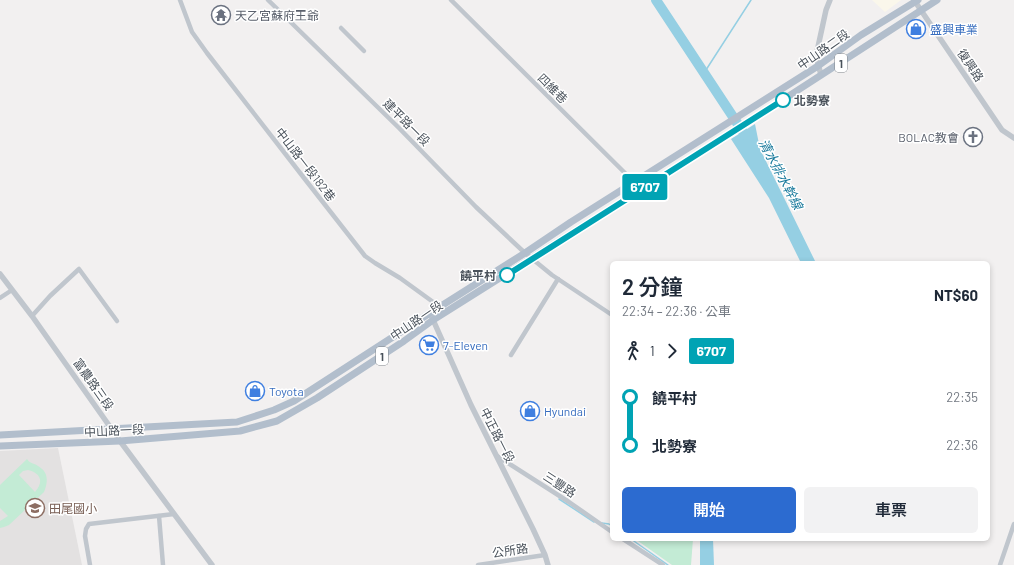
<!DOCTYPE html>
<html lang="zh-TW">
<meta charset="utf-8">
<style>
:root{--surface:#fff;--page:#f2f2f3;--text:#1f2937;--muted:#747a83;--accent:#2c6bd0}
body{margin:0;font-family:Barlow,"Noto Sans TC",sans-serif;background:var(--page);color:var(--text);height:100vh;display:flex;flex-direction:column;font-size:15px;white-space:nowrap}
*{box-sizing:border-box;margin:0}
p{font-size:13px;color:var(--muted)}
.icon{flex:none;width:22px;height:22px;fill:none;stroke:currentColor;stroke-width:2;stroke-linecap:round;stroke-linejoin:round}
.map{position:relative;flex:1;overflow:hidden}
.drawer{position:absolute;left:610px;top:261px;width:380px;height:280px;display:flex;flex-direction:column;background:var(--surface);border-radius:6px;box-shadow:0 2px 6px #0003}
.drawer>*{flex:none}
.badge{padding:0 8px;border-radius:3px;font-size:14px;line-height:26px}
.map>.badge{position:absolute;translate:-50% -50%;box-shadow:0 0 0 2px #fff}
.legs{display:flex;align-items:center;gap:6px;height:44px;padding:0 12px;font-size:13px}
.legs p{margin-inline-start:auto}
.headline{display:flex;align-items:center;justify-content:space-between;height:68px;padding:0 12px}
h1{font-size:22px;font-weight:600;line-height:30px}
.primary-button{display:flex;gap:8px;margin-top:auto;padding:8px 12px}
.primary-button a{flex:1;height:46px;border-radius:6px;background:var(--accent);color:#fff;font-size:16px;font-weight:600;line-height:46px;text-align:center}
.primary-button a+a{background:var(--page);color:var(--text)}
ul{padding:0 12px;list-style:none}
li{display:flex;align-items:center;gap:14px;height:48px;font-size:15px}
li i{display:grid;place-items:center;width:6px;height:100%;margin:0 5px;background:currentColor}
li i::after{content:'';width:10px;height:10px;margin:-5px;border:3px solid;border-radius:50%;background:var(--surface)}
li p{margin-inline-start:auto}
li:first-child i{background:linear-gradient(#0000 50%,currentColor 0)}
li:last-child i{background:linear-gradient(currentColor 50%,#0000 0)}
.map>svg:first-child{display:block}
.commercial{fill:#faf7eb}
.education{fill:#e3e1e1}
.green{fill:#c3ebd5;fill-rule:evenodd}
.water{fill:#95cfe3}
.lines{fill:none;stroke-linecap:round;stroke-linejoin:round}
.stream{stroke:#95cfe3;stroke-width:1.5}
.river{stroke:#95cfe3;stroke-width:10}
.minor{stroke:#c0c6cd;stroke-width:4.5}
.tertiary{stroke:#c0c6cd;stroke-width:5.5}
.primary{stroke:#b2becc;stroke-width:7}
.line-1-casing{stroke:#fff;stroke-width:9}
.line-1{stroke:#00a3b4;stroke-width:6}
.stop-1-dot{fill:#fff;stroke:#00a3b4;stroke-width:2}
.labels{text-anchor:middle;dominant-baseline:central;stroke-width:3;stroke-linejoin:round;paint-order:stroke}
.shield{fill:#fff;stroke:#80868c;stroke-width:1}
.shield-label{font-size:11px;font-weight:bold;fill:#4a525b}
.worship-label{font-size:12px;fill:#5b616d;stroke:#fff;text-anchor:start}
.shop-label{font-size:12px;fill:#366cbe;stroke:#fff;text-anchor:start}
.street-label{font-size:12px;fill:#4a525b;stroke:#fff}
.stop-label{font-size:12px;font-weight:bold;fill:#4a525b;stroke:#fff;text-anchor:start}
.education-label{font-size:12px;fill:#785e54;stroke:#fff;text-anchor:start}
.water-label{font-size:13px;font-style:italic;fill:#1b7b9d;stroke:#fff}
</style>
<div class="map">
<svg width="1014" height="565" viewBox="0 0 1014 565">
<rect width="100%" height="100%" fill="#f2f0f0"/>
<!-- commercial -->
<path class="commercial" d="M872,0h29l-16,12z"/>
<!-- education -->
<path class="education" d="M58,448l24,117h-82v-114z"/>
<!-- green -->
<g class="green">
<path d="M27,459c3,5 7,4 11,7 11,6 10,16 6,26l-35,33 -5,2 -4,1v-7l8,-5 -8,-8v-23zM28,470c13,3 16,12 7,22l-16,-17 4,-4z"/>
<path d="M639,539h54l-2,26h-19l-34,-24z"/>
</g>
<!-- water -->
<g class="water">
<path d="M755,124l5,25 56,114h-15l-32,-65 -38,-59z"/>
<path d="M700,539h13l1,26h-14z"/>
</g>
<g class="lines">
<!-- stream -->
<g class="stream">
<path d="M704,73l47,-73"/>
<path d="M559,499l35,23"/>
<path d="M602,523l7,1 3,2"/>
<path d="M631,539l37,26"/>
</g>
<!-- river -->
<path class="river" d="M656,0l89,135"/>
<!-- minor -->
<g class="minor">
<path d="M180,0l12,32 15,21 97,125 61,78 10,7 25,15 40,29"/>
<path d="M268,0l131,128 77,79 49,46 27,22 60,40"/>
<path d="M451,0l183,182 7,8"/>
<path d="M341,28l23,23"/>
<path d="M0,298l12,-8"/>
<path d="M32,316l18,-20 29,-27 38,52"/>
<path d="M511,355l47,-76"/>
<path d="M497,456l72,46 43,30"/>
<path d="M159,516l4,49"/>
<path d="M623,539l40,26"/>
<path d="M90,565l-5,-29 1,-7 3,-5 85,-10"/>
<path d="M478,565l67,-10"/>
<path d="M1000,565l14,-41"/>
</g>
<!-- tertiary -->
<g class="tertiary">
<path d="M914,0l88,130 12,8"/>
<path d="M821,75l-5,-19 10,-46 4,-10"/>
<path d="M0,274l32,42 88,125 92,124"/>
<path d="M430,313l41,92 62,124 12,26 3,10"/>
</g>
<!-- primary -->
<g class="primary">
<path d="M0,435l237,-13 37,-12 20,-9 136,-88 95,-60 46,-31 247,-156 43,-31 57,-35"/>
<path d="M0,446l120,-5 120,-10 37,-10 40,-23 87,-57 29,-21 311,-195 193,-125"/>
</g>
</g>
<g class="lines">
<!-- line-1 casing -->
<g class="line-1-casing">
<path id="line-1" d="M507,275l276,-175"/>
</g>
<!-- line-1 -->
<use href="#line-1" class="line-1"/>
</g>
<!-- icons -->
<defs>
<g id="temple-ring" transform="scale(1)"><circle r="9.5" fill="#fff" stroke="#6b7280" stroke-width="1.5"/><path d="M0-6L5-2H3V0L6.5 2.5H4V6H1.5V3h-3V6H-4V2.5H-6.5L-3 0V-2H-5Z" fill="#6b7280"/></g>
<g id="shop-ring" transform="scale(1)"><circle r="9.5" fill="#fff" stroke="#3f7fe0" stroke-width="1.5"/><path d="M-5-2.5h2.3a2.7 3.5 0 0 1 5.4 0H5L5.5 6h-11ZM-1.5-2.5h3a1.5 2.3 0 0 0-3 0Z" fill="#3f7fe0"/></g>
<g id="church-ring" transform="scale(1)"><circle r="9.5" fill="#fff" stroke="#6b7280" stroke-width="1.5"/><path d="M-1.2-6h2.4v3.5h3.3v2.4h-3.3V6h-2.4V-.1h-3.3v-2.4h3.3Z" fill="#6b7280"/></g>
<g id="supermarket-ring" transform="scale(1)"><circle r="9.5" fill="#fff" stroke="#3f7fe0" stroke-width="1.5"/><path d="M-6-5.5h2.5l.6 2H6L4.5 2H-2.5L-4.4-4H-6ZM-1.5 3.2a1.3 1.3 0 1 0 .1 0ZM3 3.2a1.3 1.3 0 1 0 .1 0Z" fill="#3f7fe0"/></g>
<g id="school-ring" transform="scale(1)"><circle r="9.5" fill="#fff" stroke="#8d6e63" stroke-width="1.5"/><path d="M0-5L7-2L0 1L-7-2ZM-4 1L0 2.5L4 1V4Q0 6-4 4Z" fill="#8d6e63"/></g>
</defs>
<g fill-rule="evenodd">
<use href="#temple-ring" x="221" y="15"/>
<use href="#shop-ring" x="916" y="29"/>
<use href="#church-ring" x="973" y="137"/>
<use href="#supermarket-ring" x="429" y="345"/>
<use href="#shop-ring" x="255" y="391"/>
<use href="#shop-ring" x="530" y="411"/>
<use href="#school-ring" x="35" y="508"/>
</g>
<!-- markers -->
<g class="stop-1-dot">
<circle cx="783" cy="100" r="7"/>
<circle cx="507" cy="275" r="7"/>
</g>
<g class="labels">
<!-- shield labels -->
<g class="shield">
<rect x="835" y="54" width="12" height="18" rx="3"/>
<rect x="376" y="347" width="12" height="18" rx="3"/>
</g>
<g class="shield-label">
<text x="841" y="63">1</text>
<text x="382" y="356">1</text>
</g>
<!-- worship labels -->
<g class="worship-label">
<text x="235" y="15">天乙宮蘇府王爺</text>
<text x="959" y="137" text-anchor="end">BOLAC教會</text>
</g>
<!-- shop labels -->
<g class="shop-label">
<text x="930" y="29">盛興車業</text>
<text x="443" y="345">7-Eleven</text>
<text x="269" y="391">Toyota</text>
<text x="544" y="411">Hyundai</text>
</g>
<!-- street labels -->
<g class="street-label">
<text transform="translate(823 49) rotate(-35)">中山路二段</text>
<text transform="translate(971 65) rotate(56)">復興路</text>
<text transform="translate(553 88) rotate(45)">四維巷</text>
<text transform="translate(407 122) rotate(45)">建平路一段</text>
<text transform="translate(306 164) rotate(52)">中山路一段182巷</text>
<text transform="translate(416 320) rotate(-34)">中山路一段</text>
<text transform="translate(94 384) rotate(55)">富農路三段</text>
<text transform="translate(114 430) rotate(-3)">中山路一段</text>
<text transform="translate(498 435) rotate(63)">中正路一段</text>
<text transform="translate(560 484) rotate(33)">三豐路</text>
<text transform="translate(510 550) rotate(-8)">公所路</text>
</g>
<!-- stop labels -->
<g class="stop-label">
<text x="794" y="100">北勢寮</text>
<text x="496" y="275" text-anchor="end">饒平村</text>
</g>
<!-- education labels -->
<g class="education-label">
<text x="49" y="508">田尾國小</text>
</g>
<!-- water labels -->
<g class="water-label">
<text transform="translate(781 174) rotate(62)">清水排水幹線</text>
</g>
</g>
</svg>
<b class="badge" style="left:645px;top:187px;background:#00a3b4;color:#fff">6707</b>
<section class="drawer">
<div class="headline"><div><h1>2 分鐘</h1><p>22:34 – 22:36 · 公車</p></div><b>NT$60</b></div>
<div class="legs"><svg class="icon" aria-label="walk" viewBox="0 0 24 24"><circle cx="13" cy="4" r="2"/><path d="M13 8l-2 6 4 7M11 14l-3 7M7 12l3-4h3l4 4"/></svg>1<svg class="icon" aria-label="forward" viewBox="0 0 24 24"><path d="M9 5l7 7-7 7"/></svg><b class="badge" style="background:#00a3b4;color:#fff">6707</b></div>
<ul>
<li><i style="color:#00a3b4"></i><b>饒平村</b><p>22:35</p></li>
<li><i style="color:#00a3b4"></i><b>北勢寮</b><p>22:36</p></li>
</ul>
<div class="primary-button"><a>開始</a><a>車票</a></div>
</section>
</div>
